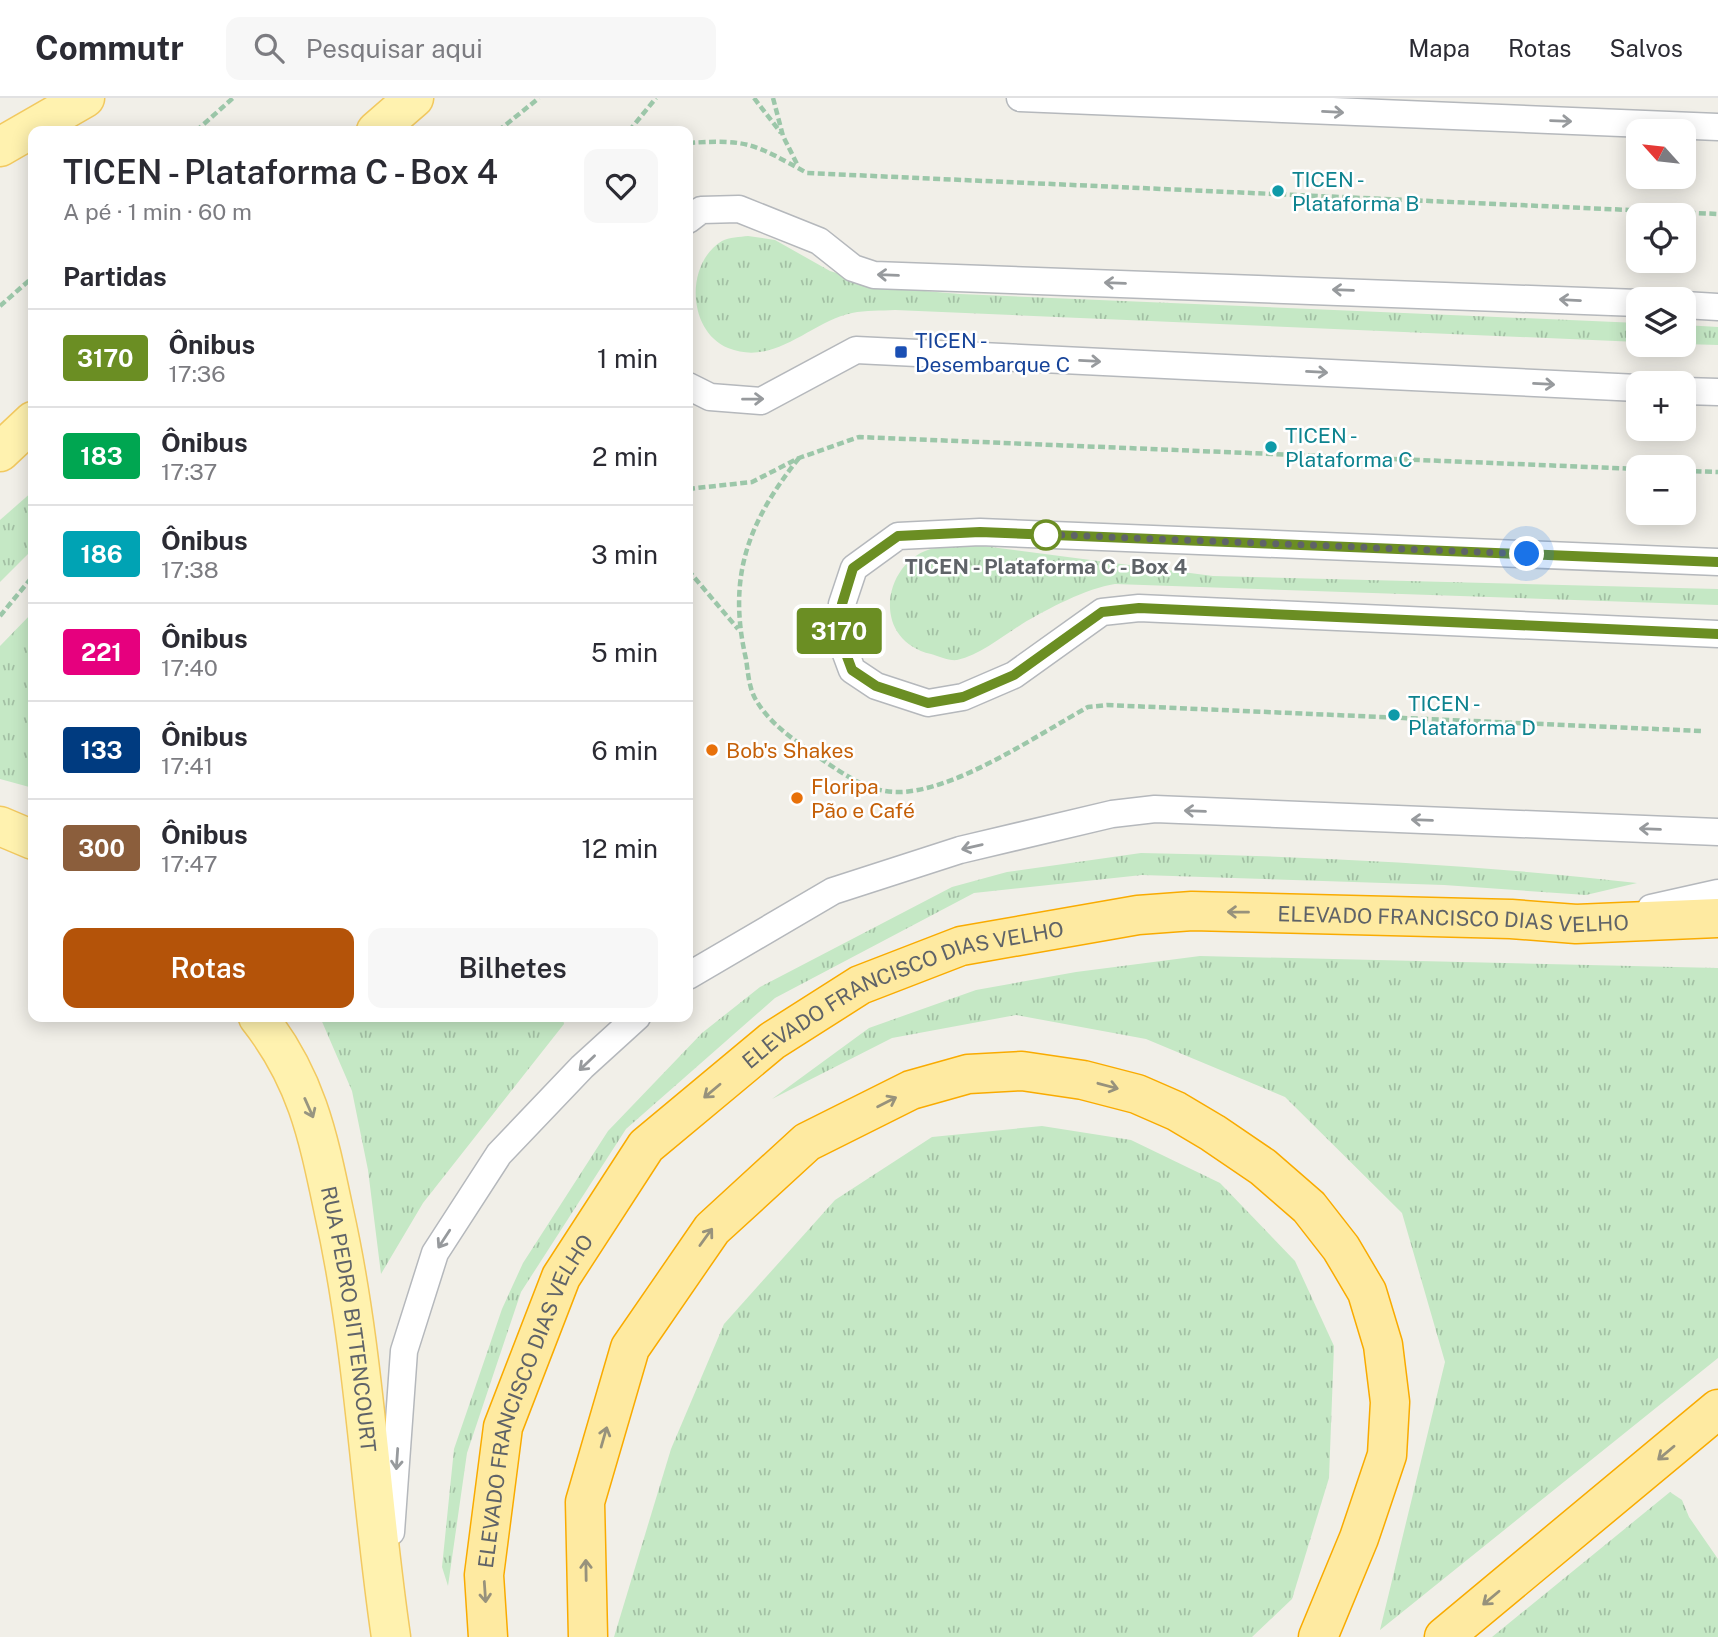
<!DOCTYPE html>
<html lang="pt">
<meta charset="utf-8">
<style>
:root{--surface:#fff;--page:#f7f7f7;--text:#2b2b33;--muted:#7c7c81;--line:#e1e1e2;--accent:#b45309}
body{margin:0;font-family:"Public Sans",sans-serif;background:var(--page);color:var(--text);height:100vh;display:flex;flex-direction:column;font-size:26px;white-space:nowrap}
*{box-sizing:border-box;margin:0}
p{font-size:23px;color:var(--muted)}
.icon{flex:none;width:38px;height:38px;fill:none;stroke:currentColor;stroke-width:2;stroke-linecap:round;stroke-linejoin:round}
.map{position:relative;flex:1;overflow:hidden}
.sheet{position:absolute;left:28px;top:28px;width:665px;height:896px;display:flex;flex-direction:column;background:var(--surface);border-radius:14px;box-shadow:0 4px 18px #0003}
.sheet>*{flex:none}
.badge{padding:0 14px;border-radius:5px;font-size:24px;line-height:46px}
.needle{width:46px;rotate:297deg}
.buttons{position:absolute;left:1626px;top:21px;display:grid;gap:14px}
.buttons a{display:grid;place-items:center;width:70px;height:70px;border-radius:14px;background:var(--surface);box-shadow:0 4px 18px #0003;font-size:35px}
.you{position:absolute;width:35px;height:35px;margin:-18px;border:5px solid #fff;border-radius:50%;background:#1a73e8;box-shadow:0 0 0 10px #1a73e833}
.map>.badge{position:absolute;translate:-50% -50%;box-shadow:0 0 0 4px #fff}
h2{padding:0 35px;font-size:26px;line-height:63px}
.round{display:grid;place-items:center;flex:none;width:74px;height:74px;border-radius:14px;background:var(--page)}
.headline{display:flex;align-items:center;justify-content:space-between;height:119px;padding:0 35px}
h1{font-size:33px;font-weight:600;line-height:52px}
.button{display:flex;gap:14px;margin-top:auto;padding:14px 35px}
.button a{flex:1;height:80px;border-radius:14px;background:var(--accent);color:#fff;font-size:28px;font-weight:600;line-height:80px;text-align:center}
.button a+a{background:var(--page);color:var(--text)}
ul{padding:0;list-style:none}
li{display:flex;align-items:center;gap:21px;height:98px;padding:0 35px;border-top:2px solid var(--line)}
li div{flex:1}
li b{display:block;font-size:26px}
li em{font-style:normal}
li .badge{min-width:77px;font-weight:700;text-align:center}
header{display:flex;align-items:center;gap:42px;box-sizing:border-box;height:98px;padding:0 35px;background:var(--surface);border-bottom:2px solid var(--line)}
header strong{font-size:33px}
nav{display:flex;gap:38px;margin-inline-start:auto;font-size:24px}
.search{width:490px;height:63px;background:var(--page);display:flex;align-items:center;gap:18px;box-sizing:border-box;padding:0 24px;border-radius:14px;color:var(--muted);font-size:26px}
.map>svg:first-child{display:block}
.grass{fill:url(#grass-tufts)}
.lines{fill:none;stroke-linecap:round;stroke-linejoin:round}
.service-casing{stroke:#b5b8bc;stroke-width:29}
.primary-casing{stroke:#f2c960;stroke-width:41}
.trunk-casing{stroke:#f9ab00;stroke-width:41}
.path{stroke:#9cc7a9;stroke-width:4.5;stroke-dasharray:7 3.5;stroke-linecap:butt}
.service{stroke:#fff;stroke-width:26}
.primary{stroke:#fff2af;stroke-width:38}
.trunk{stroke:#feeaa1;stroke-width:38}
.oneway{stroke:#979a9d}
.oneway2{stroke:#97927c}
.oneway3{stroke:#979581}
.line-casing{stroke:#fff;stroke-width:16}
.line{stroke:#6b8e23;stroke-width:10}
.walk{stroke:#5f6368;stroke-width:7;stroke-dasharray:0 12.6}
.culture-dot{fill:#0f9aa8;stroke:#fff;stroke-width:2.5}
.transit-dot{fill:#1a4fb4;stroke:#fff;stroke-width:2.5}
.stop-dot{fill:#fff;stroke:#6b8e23;stroke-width:3.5}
.food-dot{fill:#e8710a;stroke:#fff;stroke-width:2.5}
.labels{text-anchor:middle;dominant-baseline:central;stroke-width:5;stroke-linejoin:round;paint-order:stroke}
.culture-label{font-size:21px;fill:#0d838f;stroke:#fff;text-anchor:start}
.transit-label{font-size:21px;fill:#164399;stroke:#fff;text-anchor:start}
.stop-label{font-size:21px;font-weight:bold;fill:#5f6368;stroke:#fff}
.food-label{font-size:21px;fill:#c56008;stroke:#fff;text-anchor:start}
.street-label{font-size:21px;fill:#5f6368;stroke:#fff}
</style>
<header>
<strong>Commutr</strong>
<div class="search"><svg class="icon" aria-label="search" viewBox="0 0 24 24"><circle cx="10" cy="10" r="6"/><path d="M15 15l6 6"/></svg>Pesquisar aqui</div>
<nav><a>Mapa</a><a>Rotas</a><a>Salvos</a></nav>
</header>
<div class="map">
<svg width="1718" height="1539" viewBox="0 0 1718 1539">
<defs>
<pattern id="grass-tufts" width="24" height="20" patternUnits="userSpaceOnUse" patternTransform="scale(1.75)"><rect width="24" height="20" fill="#c5e8c5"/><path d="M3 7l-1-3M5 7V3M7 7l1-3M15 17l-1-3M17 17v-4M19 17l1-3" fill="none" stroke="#a3c0a4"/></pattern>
</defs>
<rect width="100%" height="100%" fill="#f1efe8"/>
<!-- grass -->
<g class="grass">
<path d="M748,138l27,4 55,31 26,8 45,10 59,5 678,29v19l-743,-32c-14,1 -29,0 -43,3 -42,9 -77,54 -124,35 -41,-17 -43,-85 -6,-107 7,-4 18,-4 26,-5z"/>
<path d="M1684,227l34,2v18l-34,-1z"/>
<path d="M33,393v58l-33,33v-62z"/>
<path d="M983,448l230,30 505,13v16l-603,-21c-28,4 -68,25 -93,40 -19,12 -42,31 -65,36 -8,1 -19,-4 -26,-6 -63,-15 -47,-96 4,-106 15,-3 32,-2 48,-2z"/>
<path d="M33,514v176l-33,-9v-133z"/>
<path d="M1141,755c166,3 331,11 496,30l-51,12 -142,-10 -302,-10 -168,18 -199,105 -149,131 -105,163 -54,161 -19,133 -6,-19 12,-118 48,-140 21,-46 85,-132 94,-98 58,-46 192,-100 55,-15z"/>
<path d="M1200,858l518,12v390l-338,272 65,-268 -43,-149 -117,-116 -139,-58 -130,-24 -124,23 -120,61 97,-71 107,-38 100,-18z"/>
<path d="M320,919l243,2 1,5 -141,179 -42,71 -13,-104 -16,-79z"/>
<path d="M1042,1028l89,14 89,43 75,78 39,85 -5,132 -37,121 -40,38h-638l57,-188 53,-125 111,-124 97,-63z"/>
<path d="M1670,1394l12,8 7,17 29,42v78h-226z"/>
</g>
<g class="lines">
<!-- service casing -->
<g class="service-casing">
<g id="service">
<path d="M1020,0l698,29"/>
<path d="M688,122l13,-10 38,-1 80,32 34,27 21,7 764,28"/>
<path d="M1684,207l34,2"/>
<path d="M688,288l22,11 51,4 95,-51 782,38"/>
<path d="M1684,293l34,1"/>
<path d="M1718,464l-738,-30 -82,4 -44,32 -12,36 -3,31 13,35 24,16 52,17 35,-6 51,-22 88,-63 37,-4 579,26"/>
<path d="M1651,810l67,-15"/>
<path d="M688,878l145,-85 127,-41 152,-36 43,-5 563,23"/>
<path d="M391,1434l13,-181 31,-98 64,-99 83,-87 55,-50"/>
</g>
</g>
<!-- primary casing -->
<g class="primary-casing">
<g id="primary">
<path d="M376,33l38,-33"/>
<path d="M0,49l85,-49"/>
<path d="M0,354l33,-31"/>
<path d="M0,728l33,14"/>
<path id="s1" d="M258,919c49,62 60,119 76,195 31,139 36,283 57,425"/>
</g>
</g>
<!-- trunk casing -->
<g class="trunk-casing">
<g id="trunk">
<path id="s2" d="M488,1539l-4,-62 19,-148 58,-150 85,-131 126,-105 88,-56 101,-39 177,-31 54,-4 319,8 65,5 142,-6"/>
<path d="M588,1539l-3,-135 45,-154 82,-119 95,-87 104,-52 57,-16 54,-3 61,9 54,14 39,17 37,22 50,34 46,40 32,41 26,44 16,53 7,57 -3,53 -28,83 -41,99"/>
<path d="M1444,1539l274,-228"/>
</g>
</g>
<!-- path -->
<g class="path">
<path d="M754,0l27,35"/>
<path d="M773,0l10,38 15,30"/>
<path d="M196,33l37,-33"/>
<path d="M498,33l41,-33"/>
<path d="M629,33l27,-33"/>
<path d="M688,45c61,-4 66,1 119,30l911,41"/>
<path d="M0,208l33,-29"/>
<path d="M799,360c-51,64 -72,119 -53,201 2,13 3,30 10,41 14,24 37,39 58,54 24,16 50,37 81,38 57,2 142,-57 193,-85l19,-2 594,26"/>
<path d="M1684,373l34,1"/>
<path d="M688,391l64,-7 47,-24 60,-21 779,32"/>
<path d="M688,472l50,59"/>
<path d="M0,518l33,-40"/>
</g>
<!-- service -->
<use href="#service" class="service"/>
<!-- primary -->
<use href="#primary" class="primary"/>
<!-- trunk -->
<use href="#trunk" class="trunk"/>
</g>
<!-- one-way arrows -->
<defs><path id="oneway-shaft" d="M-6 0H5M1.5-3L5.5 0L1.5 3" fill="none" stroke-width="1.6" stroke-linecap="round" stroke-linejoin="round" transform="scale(1.75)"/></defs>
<g class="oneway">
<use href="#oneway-shaft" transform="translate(1333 14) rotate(3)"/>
<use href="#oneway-shaft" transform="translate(1561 23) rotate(2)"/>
<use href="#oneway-shaft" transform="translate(888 177) rotate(-178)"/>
<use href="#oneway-shaft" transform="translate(1115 185) rotate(-178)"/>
<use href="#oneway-shaft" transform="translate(1343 192) rotate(-178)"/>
<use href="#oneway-shaft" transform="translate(1570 202) rotate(-177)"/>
<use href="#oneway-shaft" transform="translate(1090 263) rotate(3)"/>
<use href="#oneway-shaft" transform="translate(1317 274) rotate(3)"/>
<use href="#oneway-shaft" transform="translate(1544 286) rotate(3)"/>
<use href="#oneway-shaft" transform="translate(753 301) rotate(-1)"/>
<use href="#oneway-shaft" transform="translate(1195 713) rotate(-178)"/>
<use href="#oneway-shaft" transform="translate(1422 722) rotate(-178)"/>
<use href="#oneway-shaft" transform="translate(1650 731) rotate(-178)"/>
<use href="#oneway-shaft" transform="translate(972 749) rotate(167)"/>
<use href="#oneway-shaft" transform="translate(587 965) rotate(136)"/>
<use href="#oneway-shaft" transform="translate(444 1141) rotate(123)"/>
<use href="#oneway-shaft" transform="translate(397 1361) rotate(94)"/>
</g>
<g class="oneway2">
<use href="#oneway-shaft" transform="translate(1238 814) rotate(-179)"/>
<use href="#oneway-shaft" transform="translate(1108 988) rotate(15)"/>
<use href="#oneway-shaft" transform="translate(712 993) rotate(140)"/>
<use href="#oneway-shaft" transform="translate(887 1004) rotate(-27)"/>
<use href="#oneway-shaft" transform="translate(706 1139) rotate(-54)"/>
<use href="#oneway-shaft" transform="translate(604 1339) rotate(-74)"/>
<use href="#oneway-shaft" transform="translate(1666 1355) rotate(140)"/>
<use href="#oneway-shaft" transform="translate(586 1472) rotate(-91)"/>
<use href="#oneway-shaft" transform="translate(485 1494) rotate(86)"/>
<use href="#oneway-shaft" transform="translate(1491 1500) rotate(140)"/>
</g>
<use class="oneway3" href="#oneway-shaft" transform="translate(309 1010) rotate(66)"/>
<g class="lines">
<!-- line casing -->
<g class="line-casing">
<path id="line" d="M1718,464l-738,-30 -82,4 -45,32 -11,36 -3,31 13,35 24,16 52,17 35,-6 51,-22 88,-63 37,-4 579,26"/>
</g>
<!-- line -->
<use href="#line" class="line"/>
<!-- walk -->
<path class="walk" d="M1046,437l-11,-1 492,20"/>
</g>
<!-- markers -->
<g class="culture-dot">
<circle cx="1278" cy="93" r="7"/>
<circle cx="1271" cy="349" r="7"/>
<circle cx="1394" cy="617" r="7"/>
</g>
<rect class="transit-dot" x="894" y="247" width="14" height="14" rx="3.5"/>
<circle class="stop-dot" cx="1046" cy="437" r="14"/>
<g class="food-dot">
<circle cx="712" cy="652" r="7"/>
<circle cx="797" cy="700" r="7"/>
</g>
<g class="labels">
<!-- culture labels -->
<g class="culture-label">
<text x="1292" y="81">TICEN -<tspan x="1292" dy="24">Plataforma B</tspan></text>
<text x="1285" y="337">TICEN -<tspan x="1285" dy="24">Plataforma C</tspan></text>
<text x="1408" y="605">TICEN -<tspan x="1408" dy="24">Plataforma D</tspan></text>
</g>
<!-- transit labels -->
<g class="transit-label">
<text x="915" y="242">TICEN -<tspan x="915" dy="24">Desembarque C</tspan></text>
</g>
<!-- stop labels -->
<g class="stop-label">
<text x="1046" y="468">TICEN - Plataforma C - Box 4</text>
</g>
<!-- food labels -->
<g class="food-label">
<text x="726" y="652">Bob's Shakes</text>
<text x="811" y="688">Floripa<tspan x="811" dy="24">Pão e Café</tspan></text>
</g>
<!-- street labels -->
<g class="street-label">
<text stroke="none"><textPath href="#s2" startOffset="1400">ELEVADO FRANCISCO DIAS VELHO</textPath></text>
<text stroke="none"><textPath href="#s2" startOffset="833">ELEVADO FRANCISCO DIAS VELHO</textPath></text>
<text stroke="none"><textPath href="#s1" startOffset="320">RUA PEDRO BITTENCOURT</textPath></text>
<text stroke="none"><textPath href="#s2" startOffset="245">ELEVADO FRANCISCO DIAS VELHO</textPath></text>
</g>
</g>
</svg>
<div class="buttons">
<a><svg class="needle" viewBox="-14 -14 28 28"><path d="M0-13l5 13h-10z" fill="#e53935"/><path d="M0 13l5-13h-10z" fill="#7c7c81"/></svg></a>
<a><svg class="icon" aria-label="locate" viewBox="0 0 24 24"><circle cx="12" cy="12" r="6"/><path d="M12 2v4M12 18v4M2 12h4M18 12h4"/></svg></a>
<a><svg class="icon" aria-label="layers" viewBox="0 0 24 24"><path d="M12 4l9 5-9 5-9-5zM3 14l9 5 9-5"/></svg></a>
<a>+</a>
<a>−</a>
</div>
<div class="you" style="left:1527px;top:456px"></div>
<b class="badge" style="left:839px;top:533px;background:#6b8e23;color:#fff">3170</b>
<section class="sheet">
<div class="headline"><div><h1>TICEN - Plataforma C - Box 4</h1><p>A pé · 1 min · 60 m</p></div><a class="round"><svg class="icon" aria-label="heart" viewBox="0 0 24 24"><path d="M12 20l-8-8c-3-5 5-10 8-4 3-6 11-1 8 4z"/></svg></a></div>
<h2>Partidas</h2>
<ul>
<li><span class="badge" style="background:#6b8e23;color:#fff">3170</span><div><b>Ônibus</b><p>17:36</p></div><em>1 min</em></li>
<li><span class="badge" style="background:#00a651;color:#fff">183</span><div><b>Ônibus</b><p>17:37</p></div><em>2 min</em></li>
<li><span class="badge" style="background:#00a3b4;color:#fff">186</span><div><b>Ônibus</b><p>17:38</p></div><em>3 min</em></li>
<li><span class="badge" style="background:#e6007e;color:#fff">221</span><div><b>Ônibus</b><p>17:40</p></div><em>5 min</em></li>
<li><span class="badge" style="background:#003b80;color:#fff">133</span><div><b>Ônibus</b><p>17:41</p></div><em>6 min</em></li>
<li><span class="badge" style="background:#8b5e3c;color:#fff">300</span><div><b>Ônibus</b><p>17:47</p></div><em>12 min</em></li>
</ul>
<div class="button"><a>Rotas</a><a>Bilhetes</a></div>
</section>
</div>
